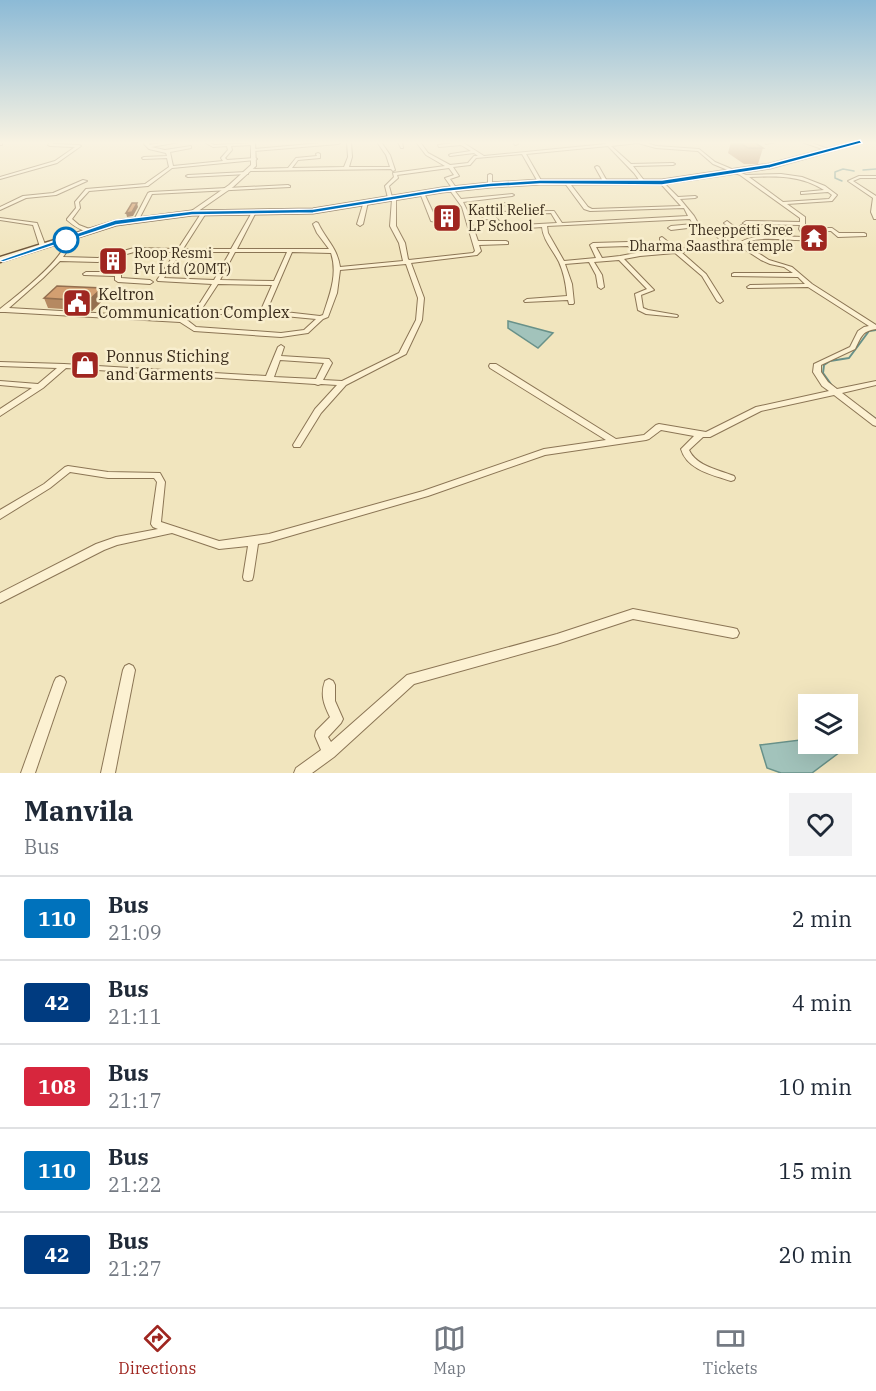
<!DOCTYPE html>
<style>
:root{--surface:#fff;--page:#f2f2f3;--text:#1f2937;--muted:#747a83;--line:#e0e1e3;--accent:#9f2620}
body{margin:0;font-family:"IBM Plex Serif",serif;background:var(--page);color:var(--text);height:100vh;display:flex;flex-direction:column;font-size:22px;white-space:nowrap}
*{box-sizing:border-box;margin:0}
p{font-size:20px;color:var(--muted)}
.icon{flex:none;width:33px;height:33px;fill:none;stroke:currentColor;stroke-width:2;stroke-linecap:round;stroke-linejoin:round}
.map{position:relative;height:773px;overflow:hidden}
.panel{display:flex;flex-direction:column;background:var(--surface);flex:1}
.panel>*{flex:none}
.badge{padding:0 12px;border-radius:4px;font-size:21px;line-height:39px}
.buttons{position:absolute;left:798px;top:694px;display:grid;gap:12px}
.buttons a{display:grid;place-items:center;width:60px;height:60px;border-radius:0px;background:var(--surface);box-shadow:0 6px 24px #0002;font-size:30px}
.map>.badge{position:absolute;translate:-50% -50%;box-shadow:0 0 0 3px #fff}
.round{display:grid;place-items:center;flex:none;width:63px;height:63px;border-radius:0px;background:var(--page)}
.summary{display:flex;align-items:center;justify-content:space-between;height:102px;padding:0 24px}
h1{font-size:28px;font-weight:700;line-height:45px}
ul{padding:0;list-style:none}
li{display:flex;align-items:center;gap:18px;height:84px;padding:0 24px;border-top:2px solid var(--line)}
li div{flex:1}
li b{display:block;font-size:22px}
li em{font-style:normal}
li .badge{min-width:66px;font-weight:700;text-align:center}
.dock{display:flex;justify-content:space-around;align-items:center;height:84px;border-top:2px solid var(--line);background:var(--surface);font-size:16px;color:var(--muted)}
.dock a{display:grid;justify-items:center;gap:3px}
.dock .current{color:var(--accent)}
.map>svg:first-child{display:block}
.water{fill:#a2c3bb;stroke:#689189;stroke-width:1.5}
.lines{fill:none;stroke-linecap:round;stroke-linejoin:round}
.stream-far1{stroke:#689189;stroke-width:1.5}
.stream{stroke:#689189;stroke-width:2}
.minor-casing{stroke:#8b7555;stroke-width:2}
.tertiary-casing{stroke:#8b7555;stroke-width:2}
.secondary-casing{stroke:#6d5539;stroke-width:3}
.minor{fill:#fcf1d2;fill-rule:evenodd}
.tertiary{fill:#fcf1d2;fill-rule:evenodd}
.secondary{fill:#fcf1d2;fill-rule:evenodd}
.wall{fill:#b58961}
.shaded-wall{fill:#946f4f}
.building{fill:#d39f71;stroke:#946f4f;stroke-width:1.5}
.line{fill:#0072bc;stroke:#fff;stroke-width:1.5}
.stop-dot{fill:#fff;stroke:#0072bc;stroke-width:3}
.labels{text-anchor:middle;dominant-baseline:central;stroke-width:5;stroke-linejoin:round;paint-order:stroke}
.far-poi-label{font-size:14px;fill:#392b1b;stroke:#f8eece;text-anchor:start}
.poi-label{font-size:16px;fill:#392b1b;stroke:#f8eece;text-anchor:start}
</style>
<div class="map">
<svg width="876" height="773" viewBox="0 0 876 773">
<rect width="100%" height="100%" fill="#f1e5be"/>
<!-- water -->
<g class="water">
<path d="M508,321l45,12 -15,15 -30,-20z"/>
<path d="M808,739v5h36l-4,8 -28,21h-31l-14,-5 -7,-23z"/>
</g>
<g class="lines">
<!-- stream-far1 -->
<g class="stream-far1">
<path d="M863,170l13,-1"/>
<path d="M842,181l-7,-3v-6l8,-3 11,2"/>
</g>
<!-- stream -->
<g class="stream">
<path d="M833,387l-10,-14 1,-8 6,-4 19,-3 20,-27 7,-1"/>
<path d="M861,408l15,11"/>
</g>
<!-- minor casing -->
<g class="minor-casing">
<g id="minor">
<path d="M0,142l2,1v2h-2z"/>
<path d="M50,142h4l-1,2 26,1 2,1 -24,17 -57,16v-2l55,-16 20,-14 -25,-1 -2,-1z"/>
<path d="M146,142h4l-1,3 18,-3h12l-28,5 14,3 26,-4v2l-21,4 3,14 50,-5 -2,-3 7,-8 -1,-4 -14,1 -9,-5h5l5,3 40,-2 -1,2 -22,1 1,4 -7,8 2,2 28,-2 2,1 -2,1 -83,8 -24,18 -59,5 -10,11 1,6 -8,11 7,6 13,5v2c-10,0 -18,-6 -25,-12v-1l9,-11 -1,-6 11,-13 59,-5 24,-17 -2,-9 -24,1 -1,-1 2,-1 23,-1 -1,-3 -17,-4 -5,-5z"/>
<path d="M333,142l7,1 -2,1 -84,7 -2,-1 2,-1z"/>
<path d="M347,142h4l1,15 -3,10h41l-4,-12 -9,-13h4l9,13 5,15 -2,1 -2,-2 -141,2 -2,-1 2,-1 38,-1 8,-10 21,-2 -1,-2 2,-1 2,1v4l-22,2 -6,8 52,-1 4,-10z"/>
<path d="M398,142h4l1,6h-2z"/>
<path d="M416,142h4l8,11 22,12 18,-2 6,-7h4l-4,-3 -24,3 -1,-1 2,-1 20,-3 -10,-6 -22,2 -1,-2 24,-3 22,14 122,-12v-2l4,1 34,-1 12,4 43,3 16,13 31,13 35,-1 21,3 23,9 12,9 -5,6 -45,3 18,13v11h27l7,5h25l2,1v2l-28,1 -7,-6h-25l5,8 -1,1c-19,2 -51,-6 -66,4l25,16 23,7 20,17 64,41v4c-15,2 -15,9 -21,20l-34,16v7l7,10 9,7 39,-8v4l-34,8 34,26v7l-3,-1 -39,-30 -73,16 -51,26h-7l-14,13c7,16 30,20 45,26l1,2 -1,2 -3,1c-18,-6 -44,-11 -50,-32l13,-13 -33,-6 -12,9 -3,1 -101,15 -117,41 -159,46 -11,2 -5,33 -1,3 -4,1 -4,-1 -1,-3 5,-31 -29,3 -47,-16 -55,12 -13,5 -104,53v-10l96,-49 20,-7 42,-8 -5,-2 -2,-3 6,-42 -3,-4h-46l-38,-6 -20,16 -50,31v-9l44,-26 21,-17 3,-1 40,6 52,1 5,9 -4,40 58,19 50,-7 154,-43 121,-42 62,-9 -116,-72 -1,-2 1,-2h6l120,75 28,-4 12,-10 3,-1 47,8 50,-25 73,-16 -7,-5 -9,-14 1,-8 36,-17 8,-16 6,-4 5,-1 -61,-39 -60,1 -1,-1 3,-2 55,-1 -7,-7 -66,-1v-2l2,-1h59l-9,-6 -14,-3 -9,-4 -20,-13 -60,5 25,22 17,27 -3,2 -3,-2 -15,-25 -27,-23 -35,3 -16,3 30,31 -13,5 2,13 5,2 29,5 1,1 -1,1 -31,-3 -8,-4 -3,-16 12,-5 -28,-29 -25,2 8,13 2,12 -3,2 -3,-2 -2,-12 -7,-13 -24,2 7,20 2,19 -1,1h-4l-1,-4 -43,2 -1,-1 3,-2 40,-3c-1,-11 -3,-23 -8,-34 -6,-12 -16,-22 -17,-35l-39,3 -2,-1 -7,-9 -10,-1 -2,-1 2,-1h8l-1,-2h-22l9,26h28l2,1v2l-29,1 2,6 -4,4 -66,8 13,35 -2,22 -16,34 -60,31 -25,28 -21,34h-6l-1,-2 22,-36 22,-24 -16,-1 -3,1 -3,-1 -249,-16 -23,20 -43,28v-7l32,-21 -32,-3v-4l38,3 19,-16 -57,-2v-4l64,2 202,12 12,-29 3,-2 3,2 -3,9 48,3 3,4 -9,17 19,1 57,-28 17,-33 2,-22 -12,-34 -66,6 -3,23 -9,24 -5,2 -15,14 -27,4 -87,-6 -14,-9 -175,-10h-5v-3c18,-14 55,-43 64,-62 1,-3 2,-6 3,-9l5,1 -2,8 -7,10 35,1 36,-10 44,1 24,-37h2l2,1 -23,36h48l20,-35 2,-1 2,1 -18,35h92l-12,-16 -4,-9 3,-2 2,1c8,17 19,24 22,44l63,-6 -4,-18 -9,-17 2,-27 -4,-1 -3,-12 9,-9 -1,-4 52,-7 -19,-11zM638,143l18,5 42,3 15,13 27,11 60,43v4l-54,-1 -3,2 1,1 56,1 -1,4 5,8c-17,0 -54,-5 -67,8h-5l-10,-9 27,-2 3,-2 -9,-8 -3,2 5,5h-5l-13,-10 -3,2 1,1 9,8 -16,1 -3,2 11,10 -49,4 -15,-12 -2,1v2l11,10 -30,2 -12,-10 -36,1 -3,2 6,13 -32,3 -16,-28 -1,-7 143,-7 3,5 -22,2 -3,2 3,2 25,-3 3,-2 -5,-9 -14,-17 15,-1 2,-1 -2,-1 -17,1 -16,-16h-2v2l21,23 -89,3 -4,-2 -20,-26h-2l-2,1 20,27 6,2 94,-3 4,8 -126,7 -8,-12h-2l-57,1 -1,-4 12,-3v-1l-2,-1 -15,3 1,6h-22l-5,-10 49,-6 2,-1 -2,-1 -51,5 -7,-9 3,-1 -7,-10 9,-3 -6,-9 17,-2 6,-7 46,-4 16,28 2,1 2,-1 -16,-28 82,-8 26,27 8,11 4,-1 -13,-17 40,-1 2,-1 -2,-1 -42,1 -20,-18zM449,168l5,7 -9,3 7,10 -3,1 13,18 13,44 -2,2 -64,7 -1,-1 -3,-16 -9,-17v-29l-2,-1 -2,1 -3,-11 9,-8 -1,-3zM749,177c27,-1 52,-2 75,13l-21,2h-2v2l27,-2 4,3 -3,4 -46,3zM551,213l6,10 -53,3 -8,-8v-3zM628,246l8,7 -16,3 -18,2 -6,-11zM134,252h42l-19,28 1,1 54,3 -19,30 -12,4 -172,-10 34,-30 17,-17 38,1zM181,252h49l-16,28 -50,-2zM235,252h52l-13,29 -54,-1zM292,252l39,1c7,21 -1,41 -8,62l-3,1 -53,-6zM218,284l54,1 -11,25h-60zM199,314h64l53,5 -12,11 -23,3 -85,-6 -9,-7 10,-4zM280,360l44,3 -8,16 -42,-2z"/>
<path d="M513,142h4l1,2 -3,1z"/>
<path d="M765,142h11l-10,2z"/>
<path d="M802,142h7l22,8 -3,1z"/>
<path d="M597,166l2,1 9,16v1l-4,-1 -9,-16z"/>
<path d="M246,172h2v2l-60,3 -2,-1 2,-1z"/>
<path d="M490,174l2,1v10l-2,1 -2,-1v-10z"/>
<path d="M859,176h17v2h-16l-7,3 23,15v23h-2l-3,-7 2,-14 -25,-17z"/>
<path d="M83,180l4,1 -31,14 -30,3 -26,12v-3l23,-11 30,-3z"/>
<path d="M288,185l2,1v1l-138,7 -14,27 -4,-1 14,-27 2,-1z"/>
<path d="M420,192l4,1 13,28 -1,1 -5,-1 -11,-28z"/>
<path d="M364,201l4,1 -5,22 -3,2 -3,-2z"/>
<path d="M0,218l37,5 9,24 -3,2 -3,-2 -7,-22 -33,-5z"/>
<path d="M86,272h32l3,2v4l29,2 3,2 -3,2 -32,-2 -3,-2v-4l-31,-1 -1,-1z"/>
<path d="M633,609l100,19 4,1 2,4 -2,4 -4,1 -100,-19 -76,25 -143,40 -80,73 -22,16h-18l2,-5 25,-18 -6,-14 1,-5 14,-14c-6,-12 -10,-22 -5,-36l4,-2 4,2 2,4v16l8,18 -2,4 -13,14 3,5 76,-67 150,-41z"/>
<path d="M129,664l4,2 2,4 -20,103h-14l22,-103 2,-4z"/>
<path d="M60,676l4,2 2,4 -31,91h-14l33,-91 2,-4z"/>
</g>
</g>
<!-- tertiary casing -->
<g class="tertiary-casing">
<path id="tertiary" d="M251,142h4l1,24 -23,21 -39,27h-4v-2l39,-27 22,-20z"/>
</g>
<!-- secondary casing -->
<g class="secondary-casing">
<path id="secondary" d="M853,142h10l-93,26 -108,16h-122l-50,3 -48,5 -129,21 -121,2 -76,10 -116,37v-5l115,-36 77,-10 121,-2 129,-21 48,-5 50,-3h122l108,-16z"/>
</g>
<!-- minor -->
<use href="#minor" class="minor"/>
<!-- tertiary -->
<use href="#tertiary" class="tertiary"/>
<!-- secondary -->
<use href="#secondary" class="secondary"/>
</g>
<!-- wall -->
<g class="wall">
<path d="M731,142h23l9,6 -5,16h-14l-16,-11z"/>
<path d="M436,207l23,3v7l-3,3 -17,1 -3,-8z"/>
<path d="M102,288l3,10 -13,13 -44,-3 -4,-10z"/>
</g>
<!-- shaded-wall -->
<g class="shaded-wall">
<path d="M137,203l1,4 -5,9 -6,1 -1,-4z"/>
<path d="M459,210v7l-3,3v-6z"/>
<path d="M102,288l3,10 -13,13 -4,-10z"/>
</g>
<!-- building -->
<g class="building">
<path d="M739,142h15l9,6h-15z"/>
<path d="M132,203h5l-5,9 -6,1z"/>
<path d="M436,207h16l7,3 -3,4 -17,1z"/>
<path d="M57,286l45,2 -14,13 -44,-3z"/>
</g>
<!-- sky -->
<linearGradient id="sky" x2="0" y2="1"><stop stop-color="#8cbad6"/><stop offset="0.57" stop-color="#f9f3e2"/><stop offset="1" stop-color="#f9f3e2" stop-opacity="0"/></linearGradient>
<rect width="876" height="250" fill="url(#sky)"/>
<!-- line -->
<path class="line" d="M860,140l2,3 -92,25 -108,17 -122,-1 -50,3 -48,5 -129,21 -121,2 -76,10 -113,37 -3,-2 115,-40 77,-9 121,-2 129,-21 48,-5 50,-3h122l107,-16z"/>
<!-- icons -->
<defs>
<g id="building-square" transform="scale(1.5)"><rect x="-9" y="-9" width="18" height="18" rx="4" fill="#9f2620" stroke="#f8eece"/><path d="M-4-6H4V6H1V3H-1V6H-4ZM-2.5-4.3h1.7v1.8h-1.7ZM.8-4.3h1.7v1.8H.8ZM-2.5-1h1.7V.8h-1.7ZM.8-1h1.7V.8H.8Z" fill="#fff"/></g>
<g id="temple-square" transform="scale(1.5)"><rect x="-9" y="-9" width="18" height="18" rx="4" fill="#9f2620" stroke="#f8eece"/><path d="M0-6L5-2H3V0L6.5 2.5H4V6H1.5V3h-3V6H-4V2.5H-6.5L-3 0V-2H-5Z" fill="#fff"/></g>
<g id="civic-square" transform="scale(1.5)"><rect x="-9" y="-9" width="18" height="18" rx="4" fill="#9f2620" stroke="#f8eece"/><path d="M-.6-6.5H3V-4.5H.6V-3L4-1V1h2V6H-6V1h2V-1L-.6-3ZM-1.2 2.5V6h2.4V2.5Z" fill="#fff"/></g>
<g id="shop-square" transform="scale(1.5)"><rect x="-9" y="-9" width="18" height="18" rx="4" fill="#9f2620" stroke="#f8eece"/><path d="M-5-2.5h2.3a2.7 3.5 0 0 1 5.4 0H5L5.5 6h-11ZM-1.5-2.5h3a1.5 2.3 0 0 0-3 0Z" fill="#fff"/></g>
</defs>
<g fill-rule="evenodd">
<use href="#building-square" x="447" y="218"/>
<use href="#temple-square" x="814" y="238"/>
<use href="#building-square" x="113" y="261"/>
<use href="#civic-square" x="77" y="303"/>
<use href="#shop-square" x="85" y="365"/>
</g>
<!-- markers -->
<circle class="stop-dot" cx="66" cy="240" r="12"/>
<g class="labels">
<!-- far-poi labels -->
<g class="far-poi-label">
<text x="468" y="210">Kattil Relief<tspan x="468" dy="16">LP School</tspan></text>
<text x="793" y="230" text-anchor="end">Theeppetti Sree<tspan x="793" dy="16">Dharma Saasthra temple</tspan></text>
<text x="134" y="253">Roop Resmi<tspan x="134" dy="16">Pvt Ltd (20MT)</tspan></text>
</g>
<!-- poi labels -->
<g class="poi-label">
<text x="98" y="294">Keltron<tspan x="98" dy="18">Communication Complex</tspan></text>
<text x="106" y="356">Ponnus Stiching<tspan x="106" dy="18">and Garments</tspan></text>
</g>
</g>
</svg>
<div class="buttons">
<a><svg class="icon" aria-label="layers" viewBox="0 0 24 24"><path d="M12 4l9 5-9 5-9-5zM3 14l9 5 9-5"/></svg></a>
</div>
</div>
<section class="panel">
<div class="summary"><div><h1>Manvila</h1><p>Bus</p></div><a class="round"><svg class="icon" aria-label="heart" viewBox="0 0 24 24"><path d="M12 20l-8-8c-3-5 5-10 8-4 3-6 11-1 8 4z"/></svg></a></div>
<ul>
<li><span class="badge" style="background:#0072bc;color:#fff">110</span><div><b>Bus</b><p>21:09</p></div><em>2 min</em></li>
<li><span class="badge" style="background:#003b80;color:#fff">42</span><div><b>Bus</b><p>21:11</p></div><em>4 min</em></li>
<li><span class="badge" style="background:#d7263d;color:#fff">108</span><div><b>Bus</b><p>21:17</p></div><em>10 min</em></li>
<li><span class="badge" style="background:#0072bc;color:#fff">110</span><div><b>Bus</b><p>21:22</p></div><em>15 min</em></li>
<li><span class="badge" style="background:#003b80;color:#fff">42</span><div><b>Bus</b><p>21:27</p></div><em>20 min</em></li>
</ul>
</section>
<nav class="dock">
<a class="current"><svg class="icon" aria-label="directions" viewBox="0 0 24 24"><path d="M12 3l9 9-9 9-9-9zM9 14v-3h6M13 9l2 2-2 2"/></svg>Directions</a>
<a><svg class="icon" aria-label="map" viewBox="0 0 24 24"><path d="M3 6l6-2 6 2 6-2v14l-6 2-6-2-6 2zM9 4v14M15 6v14"/></svg>Map</a>
<a><svg class="icon" aria-label="tickets" viewBox="0 0 24 24"><path d="M3 7h18v10H3zM15 7v10"/></svg>Tickets</a>
</nav>
